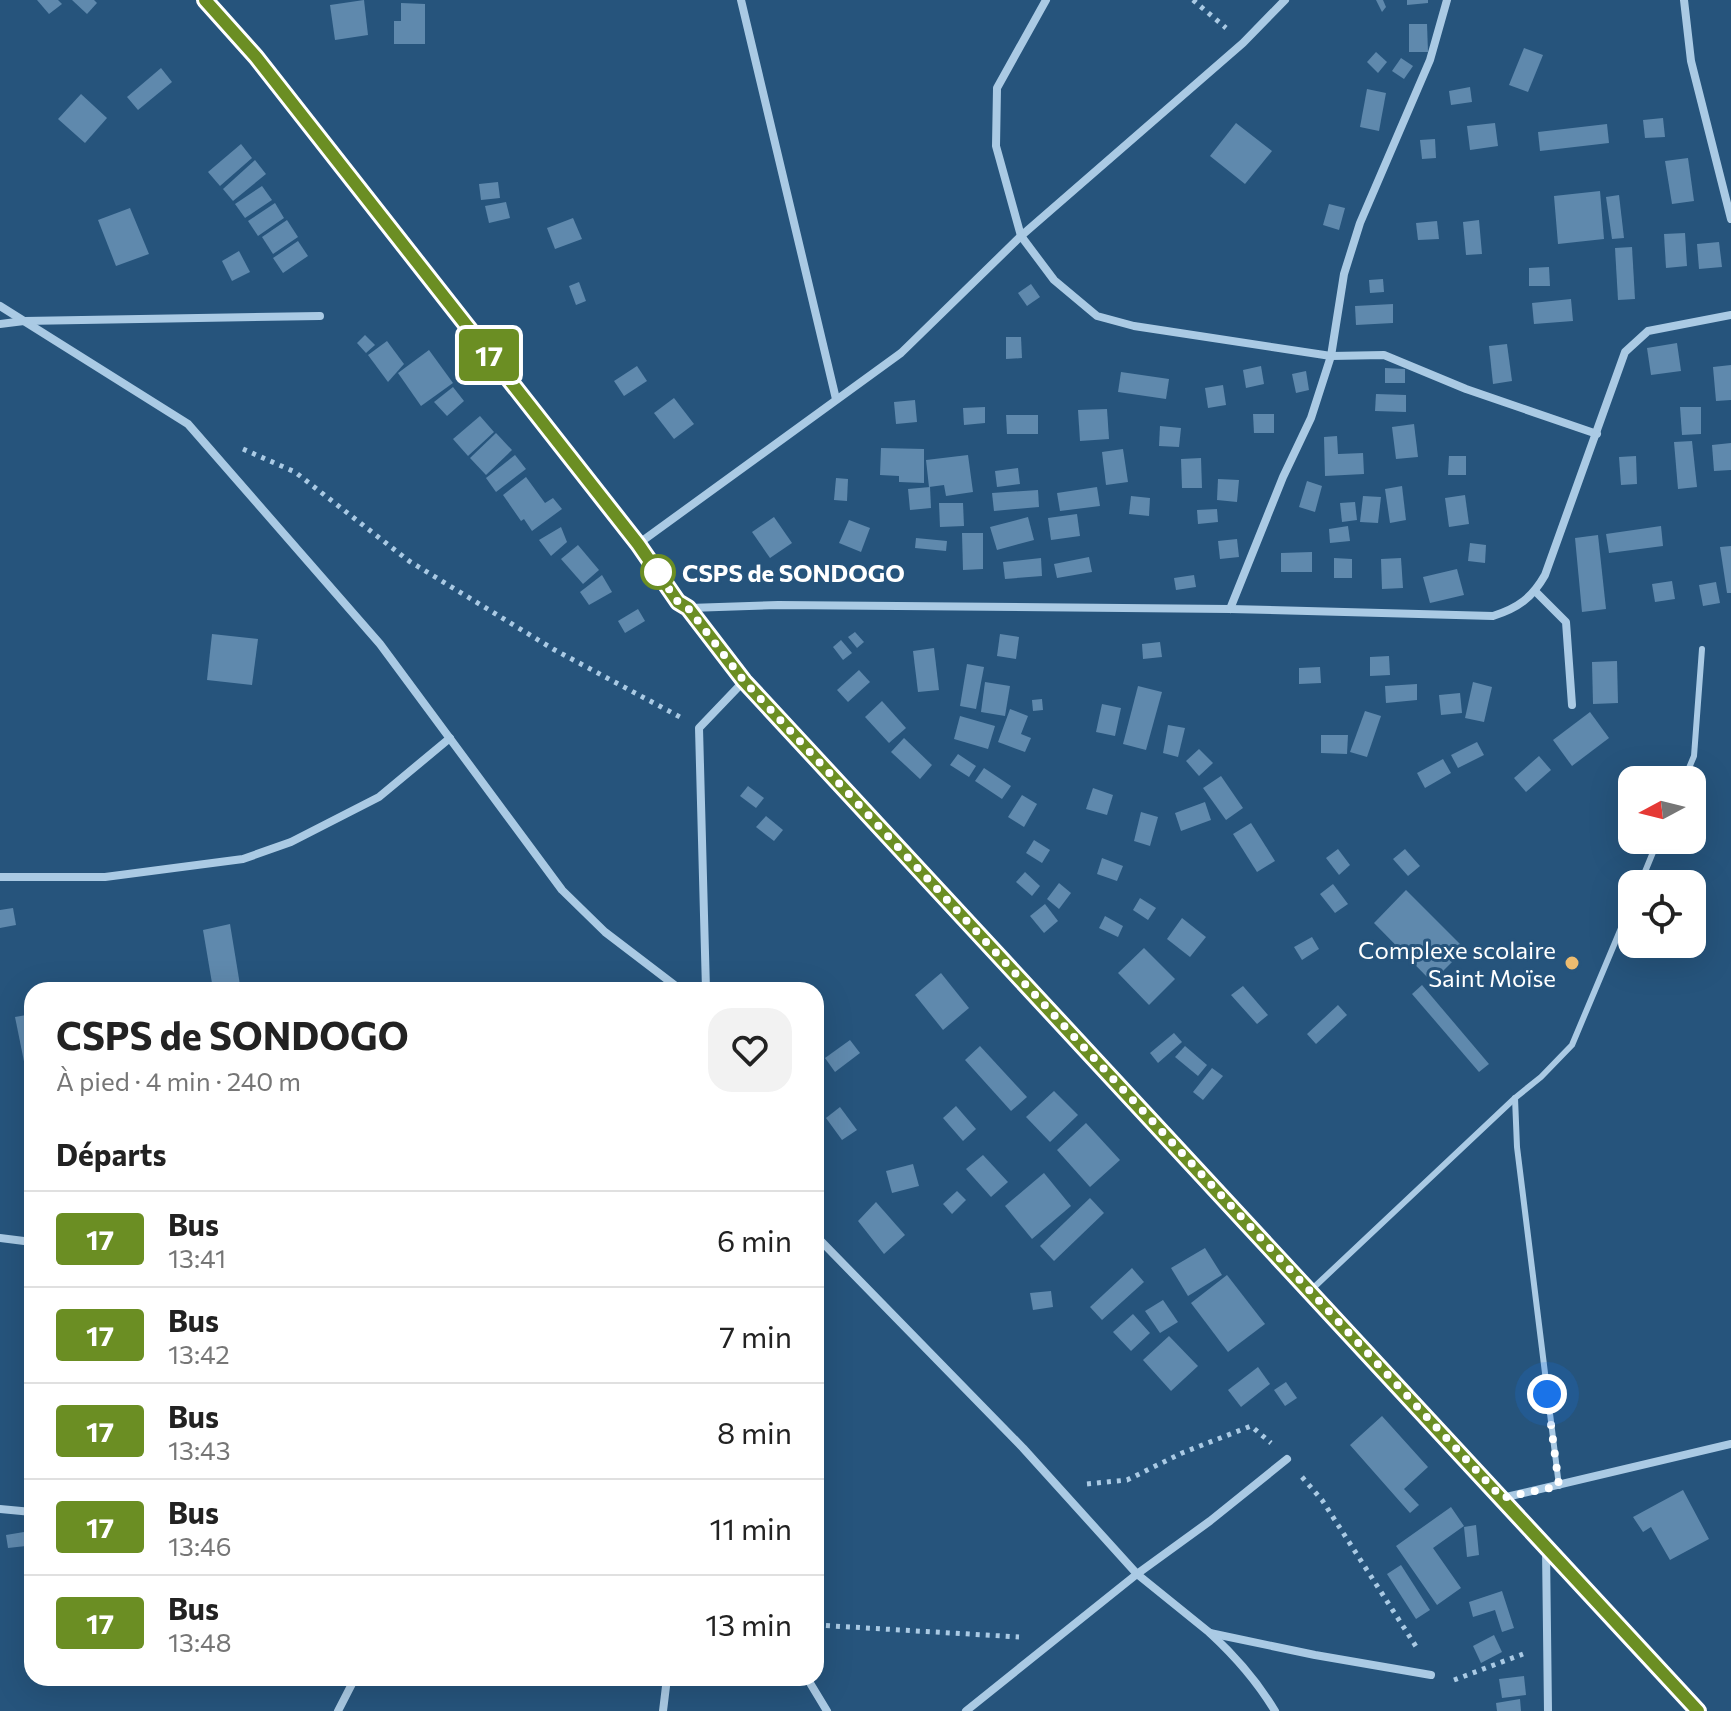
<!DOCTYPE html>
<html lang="fr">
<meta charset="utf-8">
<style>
:root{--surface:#fff;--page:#f2f2f2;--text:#222;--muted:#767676;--line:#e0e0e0}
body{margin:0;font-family:Commissioner,sans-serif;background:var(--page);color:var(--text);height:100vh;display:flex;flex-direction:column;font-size:30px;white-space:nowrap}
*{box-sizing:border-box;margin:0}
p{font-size:26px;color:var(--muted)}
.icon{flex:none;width:44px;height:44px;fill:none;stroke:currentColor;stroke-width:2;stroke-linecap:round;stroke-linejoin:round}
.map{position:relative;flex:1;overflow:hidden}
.drawer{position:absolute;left:24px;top:982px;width:800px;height:704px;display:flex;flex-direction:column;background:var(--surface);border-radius:24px;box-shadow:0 8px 32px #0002}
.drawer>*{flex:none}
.badge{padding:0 16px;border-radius:6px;font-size:28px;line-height:52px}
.needle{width:52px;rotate:263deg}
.fabs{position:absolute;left:1618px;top:766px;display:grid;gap:16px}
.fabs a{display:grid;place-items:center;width:88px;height:88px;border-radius:16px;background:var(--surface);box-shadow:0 8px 32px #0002;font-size:40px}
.you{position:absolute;width:40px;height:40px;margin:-20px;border:6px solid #fff;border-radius:50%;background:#1a73e8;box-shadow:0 0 0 12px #1a73e833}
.map>.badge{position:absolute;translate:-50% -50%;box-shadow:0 0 0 4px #fff}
h2{padding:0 32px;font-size:30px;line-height:72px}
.round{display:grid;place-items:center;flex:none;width:84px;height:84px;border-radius:24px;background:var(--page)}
.summary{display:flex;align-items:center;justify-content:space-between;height:136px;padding:0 32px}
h1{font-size:38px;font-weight:700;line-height:60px}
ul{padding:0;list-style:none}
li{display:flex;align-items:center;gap:24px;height:96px;padding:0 32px;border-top:2px solid var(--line)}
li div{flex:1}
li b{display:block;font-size:30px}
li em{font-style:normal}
li .badge{min-width:88px;font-weight:700;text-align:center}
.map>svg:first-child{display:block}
.building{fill:#5f89ad}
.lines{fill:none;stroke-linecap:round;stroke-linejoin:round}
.path{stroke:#aacae4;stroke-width:5;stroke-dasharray:4 6;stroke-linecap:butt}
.service{stroke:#aacae4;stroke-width:6}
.minor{stroke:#aacae4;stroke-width:8}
.tertiary{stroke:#aacae4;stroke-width:14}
.line-casing{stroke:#fff;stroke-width:18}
.line{stroke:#6b8e23;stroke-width:12}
.walk{stroke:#fff;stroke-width:8;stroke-dasharray:0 14.4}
.stop-dot{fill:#fff;stroke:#6b8e23;stroke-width:4}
.poi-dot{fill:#edbc70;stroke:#26547c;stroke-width:3}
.labels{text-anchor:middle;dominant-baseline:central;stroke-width:6;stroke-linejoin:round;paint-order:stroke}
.stop-label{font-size:24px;font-weight:bold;fill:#fff;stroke:#26547c;text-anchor:start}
.poi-label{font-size:24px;fill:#fff;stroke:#26547c;text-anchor:end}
</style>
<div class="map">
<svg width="1731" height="1711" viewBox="0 0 1731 1711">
<rect width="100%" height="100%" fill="#26547c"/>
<!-- building -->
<g class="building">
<path d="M37,0h21l4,4 -13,10z"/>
<path d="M72,0h22l3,3 -10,11z"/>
<path d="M364,0l4,35 -33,5 -5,-35z"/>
<path d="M1376,0h7l3,7 -4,5z"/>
<path d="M1407,0h21v3l-21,2z"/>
<path d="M401,3l24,1v40h-31v-23h7z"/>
<path d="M1409,24h18l1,28h-19z"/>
<path d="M1524,48l19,7 -15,37 -19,-7z"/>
<path d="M1376,52l11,10 -9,11 -11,-11z"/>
<path d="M1401,58l12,8 -9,13 -12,-8z"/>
<path d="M161,68l11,14 -34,28 -11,-13z"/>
<path d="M1470,87l2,15 -21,3 -2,-14z"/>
<path d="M1367,89l19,4 -7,38 -19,-4z"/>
<path d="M81,94l26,24 -22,25 -27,-24z"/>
<path d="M1663,118l2,19 -20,1 -2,-18z"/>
<path d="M1236,123l36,28 -27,33 -35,-28z"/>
<path d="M1495,123l3,23 -28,4 -3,-24z"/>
<path d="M1607,124l2,19 -69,8 -2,-19z"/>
<path d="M1435,139l1,19 -14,1 -2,-19z"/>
<path d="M241,144l11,14 -32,28 -12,-14z"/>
<path d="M1688,158l6,43 -22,3 -7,-43z"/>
<path d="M255,160l11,14 -33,27 -10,-12z"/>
<path d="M498,182l2,16 -19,2 -2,-16z"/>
<path d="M262,186l10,14 -27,18 -10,-14z"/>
<path d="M1600,191l4,48 -46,5 -4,-48z"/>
<path d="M1619,195l5,43 -12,1 -6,-42z"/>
<path d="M506,202l4,16 -21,5 -4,-17z"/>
<path d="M275,203l9,15 -26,18 -10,-15z"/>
<path d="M1329,204l16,4 -6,22 -16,-5z"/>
<path d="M130,208l19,46 -33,12 -18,-46z"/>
<path d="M573,218l9,21 -27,10 -8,-21z"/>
<path d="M287,220l11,17 -25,17 -11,-17z"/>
<path d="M1479,220l3,34 -16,1 -3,-33z"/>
<path d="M1437,221l2,18 -21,1 -2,-17z"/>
<path d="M1685,233l2,33 -21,2 -2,-34z"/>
<path d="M298,241l10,15 -25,17 -10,-15z"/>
<path d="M1719,242l3,25 -23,2 -2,-25z"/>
<path d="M1632,247l3,52 -17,1 -3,-52z"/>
<path d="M239,251l11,21 -18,9 -10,-20z"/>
<path d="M1549,267l1,19h-21v-18z"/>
<path d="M1383,279l1,13 -14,1 -1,-13z"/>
<path d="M579,282l7,19 -10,4 -7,-19z"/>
<path d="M1031,284l9,13 -13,9 -9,-13z"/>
<path d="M1571,299l2,22 -39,3 -2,-21z"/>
<path d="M1393,304v19l-37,2 -1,-19z"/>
<path d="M365,335l10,10 -9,8 -9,-10z"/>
<path d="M1006,337h15l1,21 -16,1z"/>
<path d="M387,341l17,23 -16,18 -20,-27z"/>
<path d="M1677,343l4,28 -30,4 -4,-27z"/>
<path d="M1507,344l5,37 -19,3 -4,-38z"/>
<path d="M429,350l24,33 -32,23 -23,-33z"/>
<path d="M1731,365v35l-15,1 -3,-34z"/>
<path d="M637,366l10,15 -23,15 -10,-15z"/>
<path d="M1261,366l3,18 -18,4 -3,-18z"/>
<path d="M1385,368l20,1v14h-20z"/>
<path d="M1306,371l3,19 -13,3 -4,-19z"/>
<path d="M1121,372l48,7 -3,20 -48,-7z"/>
<path d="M1223,385l3,20 -18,3 -3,-20z"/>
<path d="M453,387l11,14 -17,15 -13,-14z"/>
<path d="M1376,394l30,1v17l-31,-1z"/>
<path d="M674,398l20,26 -20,15 -20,-26z"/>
<path d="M915,400l2,22 -21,2 -2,-22z"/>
<path d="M985,407v16l-21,2 -1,-17z"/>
<path d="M1680,407h21v27l-19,1z"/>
<path d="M1107,409l2,30 -29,2 -2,-31z"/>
<path d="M1253,414h21v19h-20z"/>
<path d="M1006,415h32v19h-31z"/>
<path d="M480,416l14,16 -26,24 -15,-17z"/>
<path d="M1414,424l4,33 -22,2 -4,-32z"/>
<path d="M1160,426l21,2 -2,19 -20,-1z"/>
<path d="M496,433l16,17 -26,25 -16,-17z"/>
<path d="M1337,436l1,18 25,-1 1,21 -39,2 -1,-39z"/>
<path d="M1692,441l5,46 -19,2 -4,-47z"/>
<path d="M1731,443v27l-17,1 -2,-26z"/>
<path d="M881,448l43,1v34l-25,-1v-6l-19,-1z"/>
<path d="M1123,449l5,33 -22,3 -4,-33z"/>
<path d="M515,455l11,14 -30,23 -10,-14z"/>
<path d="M968,455l5,37 -27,4 -2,-11 -15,2 -3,-27z"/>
<path d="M1449,456h17v19h-18z"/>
<path d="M1636,456l1,28 -16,1 -2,-28z"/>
<path d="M1201,458l1,30h-20l-1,-29z"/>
<path d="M1018,468l2,16 -23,3 -2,-16z"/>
<path d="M526,477l19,26 8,-5 9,11 -30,22 -8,-12 -3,2 -18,-26z"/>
<path d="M836,478l12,1 -1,22 -13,-1z"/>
<path d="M1218,479l21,1 -2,22 -20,-2z"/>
<path d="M1307,481l15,5 -7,26 -16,-5z"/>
<path d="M1402,486l4,34 -16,3 -5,-34z"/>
<path d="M930,487l1,21 -21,2 -2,-21z"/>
<path d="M1097,487l3,19 -40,5 -3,-18z"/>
<path d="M1038,490l1,17 -45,4 -2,-18z"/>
<path d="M1465,495l4,29 -20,3 -4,-29z"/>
<path d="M1131,496l19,2 -1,18 -20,-2z"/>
<path d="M1363,496l18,1 -3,26 -18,-1z"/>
<path d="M1355,502l2,18 -15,2 -2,-19z"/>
<path d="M939,503h24l1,23 -24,1z"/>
<path d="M1217,509l1,13 -20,2 -1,-14z"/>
<path d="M1077,514l3,22 -29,4 -3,-22z"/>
<path d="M774,517l18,26 -22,15 -18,-26z"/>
<path d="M1028,517l6,23 -37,10 -7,-23z"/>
<path d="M849,520l21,8 -9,24 -22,-9z"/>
<path d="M1348,526l2,15 -20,2 -1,-14z"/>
<path d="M1661,526l2,20 -54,7 -3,-19z"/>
<path d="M561,527l6,15 -16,14 -12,-16z"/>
<path d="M962,533h21v36l-20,1z"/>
<path d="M1598,535l8,74 -24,3 -7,-74z"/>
<path d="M916,538l31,3 -1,10 -31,-3z"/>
<path d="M1237,539l2,18 -19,2 -2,-18z"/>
<path d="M1470,543l16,2 -1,18 -17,-2z"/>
<path d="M578,545l21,25 -16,14 -22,-25z"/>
<path d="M1731,546v47h-4l-7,-46z"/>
<path d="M1312,552v20h-31v-19z"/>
<path d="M1089,557l3,15 -35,6 -3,-14z"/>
<path d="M1041,558l1,18 -37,3 -2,-17z"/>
<path d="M1334,558l18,1v19h-18z"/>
<path d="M1401,558l2,30 -21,1 -1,-30z"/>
<path d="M1457,569l7,26 -34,8 -7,-26z"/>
<path d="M602,575l10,17 -23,13 -9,-13z"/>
<path d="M1194,575l2,12 -20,3 -2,-12z"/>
<path d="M1672,581l3,18 -20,3 -3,-18z"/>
<path d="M1716,582l4,21 -17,3 -4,-21z"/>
<path d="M638,609l7,12 -20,12 -7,-12z"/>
<path d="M855,632l9,10 -7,6 -9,-11z"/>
<path d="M212,634l46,5 -6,46 -45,-5z"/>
<path d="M1000,634l19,3 -3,22 -19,-3z"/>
<path d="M841,640l11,13 -9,7 -10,-13z"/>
<path d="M1160,642l2,15 -19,2 -1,-15z"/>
<path d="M934,648l5,42 -21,2 -5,-41z"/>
<path d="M1389,656l1,19 -20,1v-19z"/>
<path d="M1617,661l1,42 -25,1 -1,-42z"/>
<path d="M967,664l17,3 -8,42 -16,-3z"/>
<path d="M1320,667l1,16 -22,1v-16z"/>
<path d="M859,670l11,12 -22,20 -11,-12z"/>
<path d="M985,682l25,4 -5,30 -24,-4z"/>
<path d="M1473,682l19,5 -8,35 -19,-4z"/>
<path d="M1417,684v16l-31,3 -1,-17z"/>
<path d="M1138,686l24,6 -16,58 -23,-6z"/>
<path d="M1460,693l2,20 -21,2 -2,-20z"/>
<path d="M1042,699l1,11 -10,1 -1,-11z"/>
<path d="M882,701l24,27 -17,15 -24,-26z"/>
<path d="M1102,704l19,4 -6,28 -19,-4z"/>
<path d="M1010,709l18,7 -7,18 10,4 -6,14 -27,-10z"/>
<path d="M1365,711l16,5 -14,41 -17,-5z"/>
<path d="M1590,712l19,26 -37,28 -19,-26z"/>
<path d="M960,716l35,10 -7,23 -34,-10z"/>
<path d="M1168,725l17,3 -7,29 -15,-4z"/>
<path d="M1321,735h27l-1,19 -26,-1z"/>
<path d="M904,738l28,27 -12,14 -29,-27z"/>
<path d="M1477,742l7,13 -26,13 -7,-13z"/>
<path d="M1199,749l14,14 -14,13 -13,-15z"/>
<path d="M958,754l18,12 -7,11 -19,-12z"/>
<path d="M1539,756l12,14 -25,22 -12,-14z"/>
<path d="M1443,759l8,14 -26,15 -8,-15z"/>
<path d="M984,768l27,18 -9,13 -27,-18z"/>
<path d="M1221,776l22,32 -17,12 -23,-32z"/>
<path d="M748,786l16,12 -8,10 -16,-12z"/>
<path d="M1093,788l20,7 -6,20 -21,-6z"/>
<path d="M1022,795l15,9 -13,23 -16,-10z"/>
<path d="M1205,802l6,18 -30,11 -6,-18z"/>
<path d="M1141,812l17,5 -8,29 -16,-5z"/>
<path d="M766,816l17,14 -9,11 -18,-14z"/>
<path d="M1251,823l24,38 -18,11 -24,-38z"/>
<path d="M1034,840l16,10 -8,13 -16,-10z"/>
<path d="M1338,849l12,16 -11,10 -13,-17z"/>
<path d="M1405,849l15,17 -12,10 -15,-17z"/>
<path d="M1102,858l21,8 -6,15 -20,-7z"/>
<path d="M1025,872l15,14 -8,10 -16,-14z"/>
<path d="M1059,883l12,10 -12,16 -12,-10z"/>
<path d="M1333,884l15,20 -13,9 -15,-19z"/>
<path d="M1406,890l59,59 -33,33 -58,-59z"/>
<path d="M1140,898l16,10 -8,12 -15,-10z"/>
<path d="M1045,904l13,17 -14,12 -14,-17z"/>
<path d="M13,908l3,17 -16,3v-18z"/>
<path d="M1105,916l18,10 -5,11 -19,-9z"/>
<path d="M1182,918l24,19 -16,20 -23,-18z"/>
<path d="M230,924l10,61 -27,4 -10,-59z"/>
<path d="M1312,937l7,12 -17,11 -8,-13z"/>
<path d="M1144,948l31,31 -26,26 -31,-32z"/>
<path d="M941,973l28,35 -26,22 -28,-35z"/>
<path d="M1422,985l67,79 -10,8 -67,-78z"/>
<path d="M1243,986l25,29 -11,9 -26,-29z"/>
<path d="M1338,1005l9,10 -31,29 -9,-10z"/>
<path d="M32,1014v82h-1l-16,-79z"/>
<path d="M1174,1033l8,9 -24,21 -8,-10z"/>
<path d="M850,1040l10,13 -25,19 -10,-14z"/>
<path d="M980,1046l47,51 -16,14 -46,-51z"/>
<path d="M1185,1046l22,19 -9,11 -23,-19z"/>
<path d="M1212,1068l11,8 -20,24 -10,-8z"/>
<path d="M1054,1091l24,24 -28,27 -24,-25z"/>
<path d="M956,1106l20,23 -13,12 -20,-23z"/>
<path d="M840,1107l17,23 -15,10 -16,-22z"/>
<path d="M1086,1123l34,37 -30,27 -33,-37z"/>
<path d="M983,1155l25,27 -17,15 -25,-28z"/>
<path d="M913,1164l6,22 -27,7 -6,-22z"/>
<path d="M1044,1173l27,33 -39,33 -27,-33z"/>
<path d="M957,1191l9,9 -14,14 -9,-10z"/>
<path d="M1090,1198l14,15 -50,48 -14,-15z"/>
<path d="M876,1202l29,33 -21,19 -26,-33z"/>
<path d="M1205,1248l17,27 -34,21 -17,-28z"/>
<path d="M1132,1268l12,14 -42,38 -12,-13z"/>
<path d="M1227,1275l38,49 -37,28 -37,-49z"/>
<path d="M1051,1291l2,16 -20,3 -3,-17z"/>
<path d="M1163,1300l15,22 -18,11 -15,-22z"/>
<path d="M1133,1314l17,19 -19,18 -18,-19z"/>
<path d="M1169,1336l29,30 -27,25 -28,-31z"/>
<path d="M1258,1367l12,17 -29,23 -13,-17z"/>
<path d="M1286,1382l11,16 -12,8 -11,-16z"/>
<path d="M1382,1416l46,51 -24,22 15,16 -9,8 -60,-68z"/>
<path d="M1683,1490l26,49 -39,21 -19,-33 -8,5 -10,-15z"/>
<path d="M1451,1507l13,19 -31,22 28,40 -24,17 -41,-59z"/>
<path d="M1476,1525l3,30 -12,2 -3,-30z"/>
<path d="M24,1532l2,14 -18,2 -2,-13z"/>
<path d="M1401,1565l29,45 -14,9 -29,-45z"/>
<path d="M1502,1591l12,37 -12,4 -7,-22 -22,7 -4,-15z"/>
<path d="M1494,1635l8,17 -21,11 -8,-17z"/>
<path d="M1524,1676l2,19 -24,3 -3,-19z"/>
<path d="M1520,1699l1,12h-24l-1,-8z"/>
</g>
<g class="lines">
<!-- path -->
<g class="path">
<path d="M1193,0l33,28"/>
<path d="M243,449l52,23 114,89 144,88 127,68"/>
<path d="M1302,1477l20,23 95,148"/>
<path d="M1087,1484l40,-4 55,-27 69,-27 20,17"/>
<path d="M816,1625l203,12"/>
<path d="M1454,1680l69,-26"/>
</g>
<!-- service -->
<g class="service">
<path d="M1684,780l10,-24 8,-107"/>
<path d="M1640,884l18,-44"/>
<path d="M1515,1098l2,49 42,339"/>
<path d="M1310,1291l205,-193 26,-21 31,-32 60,-143"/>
</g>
<!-- minor -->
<g class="minor">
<path d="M741,0l95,399"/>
<path d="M1046,0l-49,88 -1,58 25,90 33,44 43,36 37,10 197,30 53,-1 82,34 131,45"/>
<path d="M1684,0l7,61 40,158"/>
<path d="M0,306l188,118 192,220 182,246 43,42 76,58"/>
<path d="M0,324l24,-3 296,-5"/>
<path d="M638,544l263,-191 120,-117 222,-193 42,-43"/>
<path d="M1536,592l30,30 6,83"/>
<path d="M689,608l89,-3 452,4 263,7c25,-8 39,-18 52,-41l80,-223 23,-21 83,-16"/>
<path d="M1230,609l53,-132 28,-59 20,-62 13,-82 16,-51 70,-163 17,-60"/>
<path d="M0,877h105l138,-18 48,-17 88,-45 71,-59"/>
<path d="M706,990l-7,-262 45,-47"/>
<path d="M816,1236l207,212 114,126 73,59 105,22 116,20"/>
<path d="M0,1238l32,4"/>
<path d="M1502,1498l229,-54"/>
<path d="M0,1509l32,3"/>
<path d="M1546,1549l2,162"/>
<path d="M1210,1633c26,24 47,48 65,78"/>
<path d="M807,1678l20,33"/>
<path d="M338,1711l17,-33"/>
<path d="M663,1711l4,-33"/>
<path d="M966,1711l171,-137 73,-53 77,-62"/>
</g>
<!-- tertiary -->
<path class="tertiary" d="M205,0l51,57 382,487 40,58 10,6 56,73 954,1030"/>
</g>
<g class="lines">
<!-- line casing -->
<g class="line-casing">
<path id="line" d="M205,0l51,57 382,487 40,58 10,6 56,73 954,1030"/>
</g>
<!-- line -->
<use href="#line" class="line"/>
<!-- walk -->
<path class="walk" d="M658,572l-7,-9 27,39 10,6 56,73 758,817 57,-12 -12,-92"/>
</g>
<!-- markers -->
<circle class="stop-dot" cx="658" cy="572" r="16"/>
<circle class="poi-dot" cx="1572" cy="963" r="8"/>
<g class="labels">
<!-- stop labels -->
<g class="stop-label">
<text x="682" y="572">CSPS de SONDOGO</text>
</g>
<!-- poi labels -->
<g class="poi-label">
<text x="1556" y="949">Complexe scolaire<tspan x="1556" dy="28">Saint Moïse</tspan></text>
</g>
</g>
</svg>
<div class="fabs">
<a><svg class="needle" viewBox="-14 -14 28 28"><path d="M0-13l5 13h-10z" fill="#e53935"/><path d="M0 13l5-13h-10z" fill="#767676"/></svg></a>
<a><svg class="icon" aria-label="locate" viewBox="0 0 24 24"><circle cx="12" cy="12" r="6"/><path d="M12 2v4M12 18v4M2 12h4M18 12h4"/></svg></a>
</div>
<div class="you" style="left:1547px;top:1394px"></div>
<b class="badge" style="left:489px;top:355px;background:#6b8e23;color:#fff">17</b>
<section class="drawer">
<div class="summary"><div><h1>CSPS de SONDOGO</h1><p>À pied · 4 min · 240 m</p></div><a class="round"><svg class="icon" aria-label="heart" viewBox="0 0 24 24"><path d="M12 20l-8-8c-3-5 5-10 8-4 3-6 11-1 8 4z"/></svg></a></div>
<h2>Départs</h2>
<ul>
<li><span class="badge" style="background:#6b8e23;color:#fff">17</span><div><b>Bus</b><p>13:41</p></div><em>6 min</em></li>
<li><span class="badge" style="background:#6b8e23;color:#fff">17</span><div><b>Bus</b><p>13:42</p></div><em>7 min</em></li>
<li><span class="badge" style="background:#6b8e23;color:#fff">17</span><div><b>Bus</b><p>13:43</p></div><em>8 min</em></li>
<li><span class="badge" style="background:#6b8e23;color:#fff">17</span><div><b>Bus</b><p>13:46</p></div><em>11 min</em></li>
<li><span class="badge" style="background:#6b8e23;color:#fff">17</span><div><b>Bus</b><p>13:48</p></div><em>13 min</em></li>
</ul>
</section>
</div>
